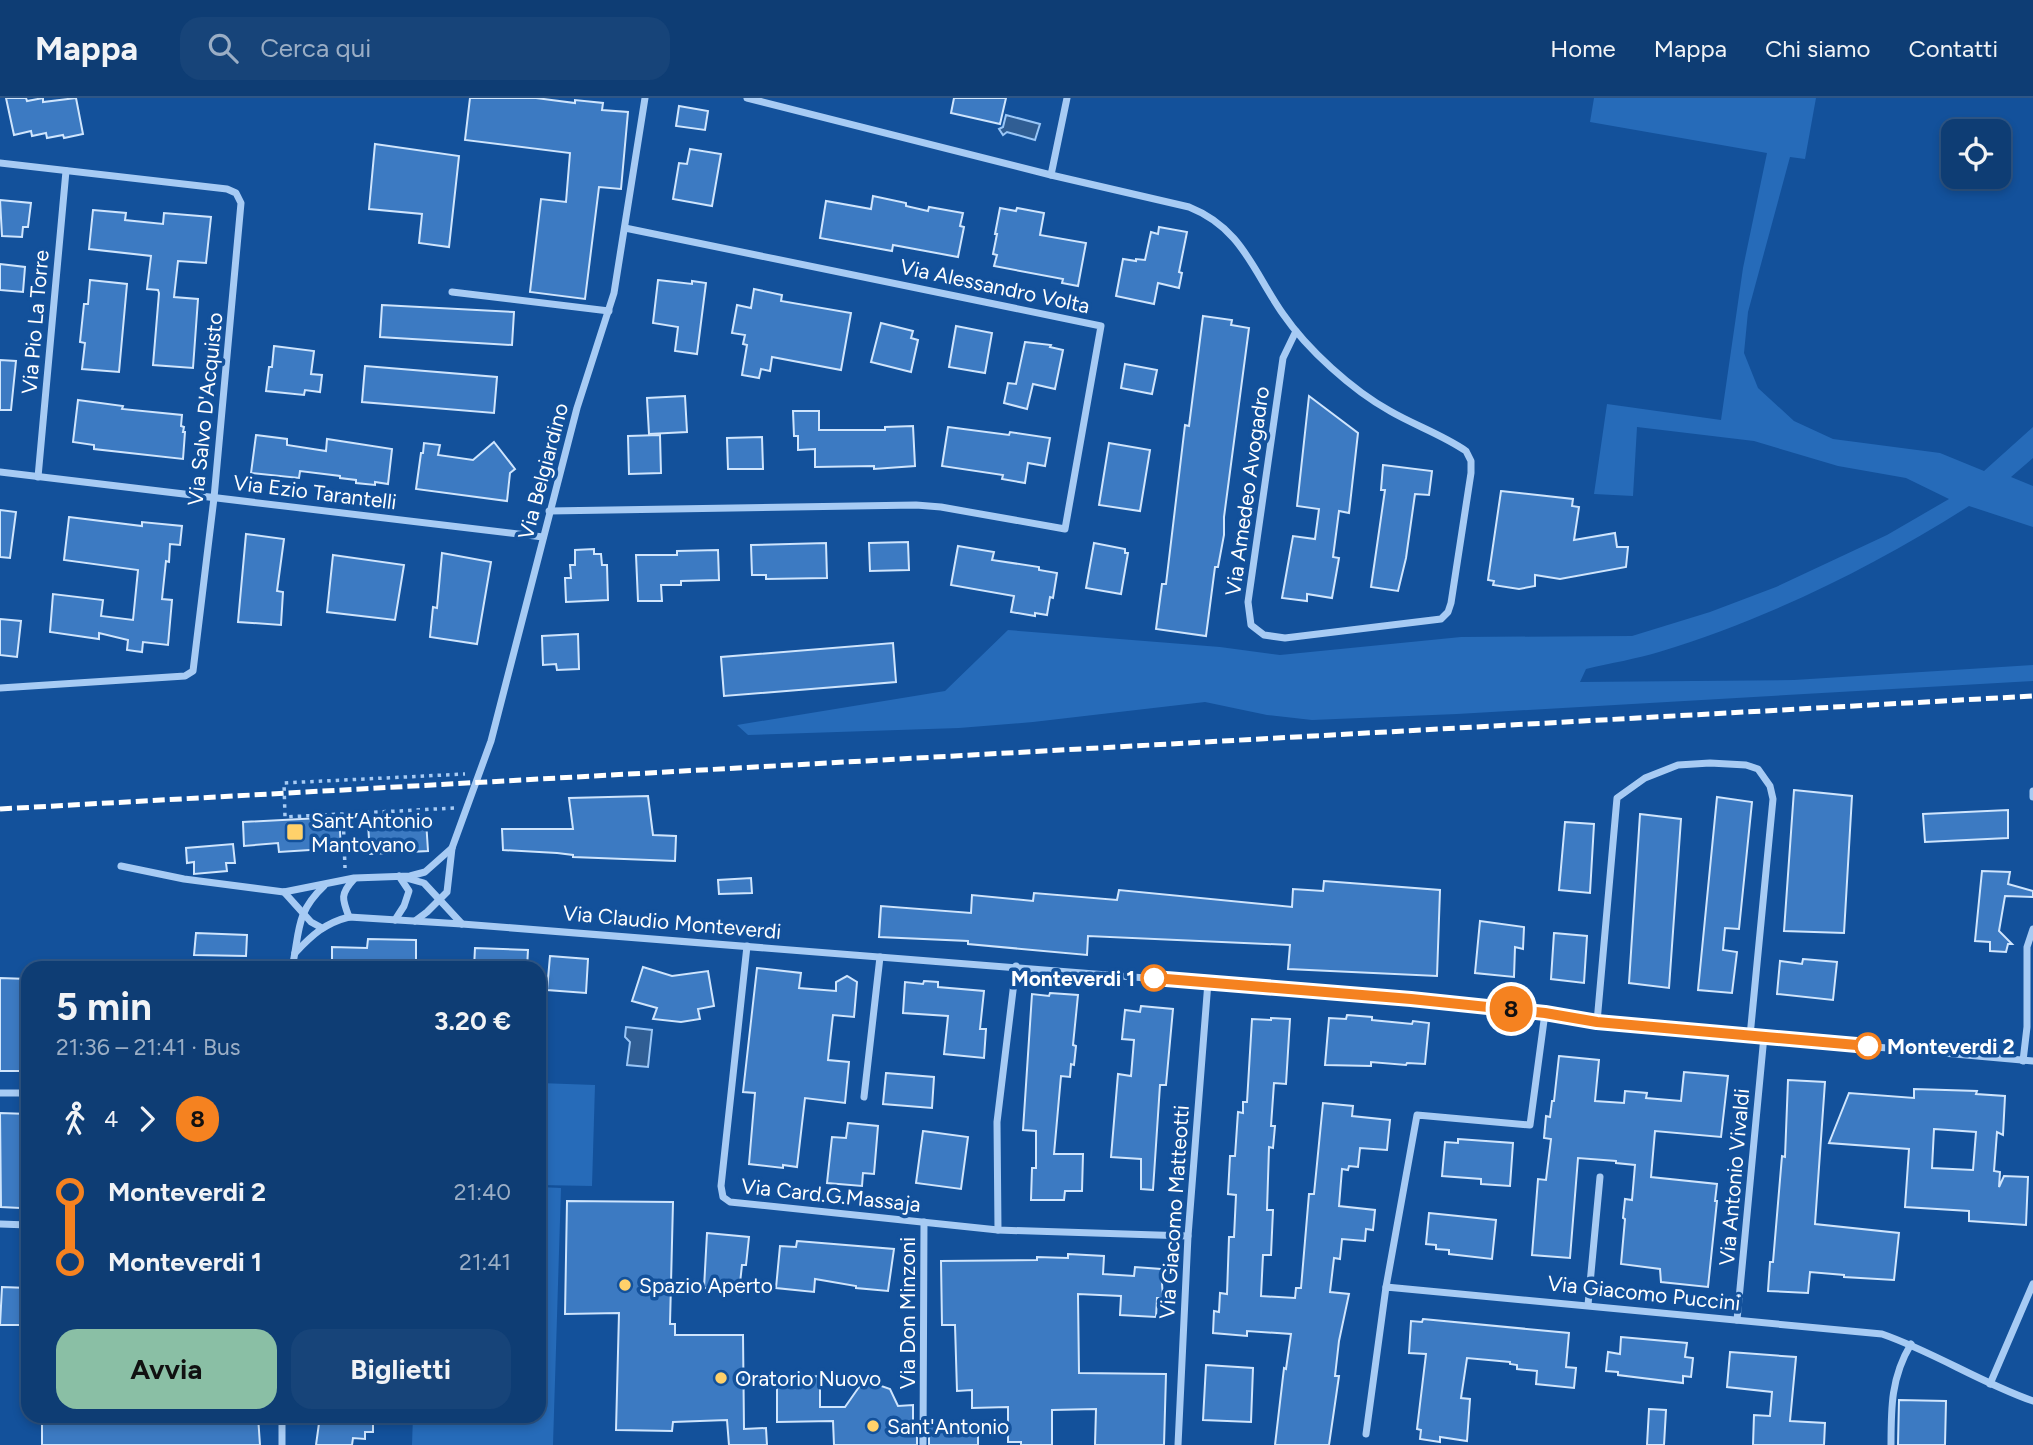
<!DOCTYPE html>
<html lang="it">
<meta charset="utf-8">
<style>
:root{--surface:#0e3d74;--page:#174479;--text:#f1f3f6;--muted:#9baec5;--line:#2e5686;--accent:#8abfa5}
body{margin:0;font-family:Figtree,sans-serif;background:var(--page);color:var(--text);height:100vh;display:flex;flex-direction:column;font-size:26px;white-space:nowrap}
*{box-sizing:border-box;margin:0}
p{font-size:23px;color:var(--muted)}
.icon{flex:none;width:38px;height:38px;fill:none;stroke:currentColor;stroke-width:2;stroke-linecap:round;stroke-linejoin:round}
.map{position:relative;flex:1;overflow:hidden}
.panel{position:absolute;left:21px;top:863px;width:525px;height:462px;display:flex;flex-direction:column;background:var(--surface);border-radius:21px;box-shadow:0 4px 10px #0003,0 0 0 2px var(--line)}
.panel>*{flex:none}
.badge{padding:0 14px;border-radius:23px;font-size:24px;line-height:46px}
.tools{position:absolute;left:1941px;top:21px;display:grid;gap:14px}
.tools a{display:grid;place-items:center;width:70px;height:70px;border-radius:14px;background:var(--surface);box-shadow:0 4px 10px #0003,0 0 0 2px var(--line);font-size:35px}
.map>.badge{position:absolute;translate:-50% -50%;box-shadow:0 0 0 4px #fff}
.legs{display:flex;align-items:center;gap:10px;height:77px;padding:0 35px;font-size:23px}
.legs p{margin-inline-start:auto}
.head{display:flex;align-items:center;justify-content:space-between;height:119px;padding:0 35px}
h1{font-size:38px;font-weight:700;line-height:52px}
.cta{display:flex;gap:14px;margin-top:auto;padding:14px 35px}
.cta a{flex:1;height:80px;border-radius:21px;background:var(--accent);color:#111;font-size:28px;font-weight:700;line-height:80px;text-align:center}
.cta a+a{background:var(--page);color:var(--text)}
ul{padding:0 35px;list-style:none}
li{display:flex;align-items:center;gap:24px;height:70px;font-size:26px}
li i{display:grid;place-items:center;width:10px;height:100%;margin:0 9px;background:currentColor}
li i::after{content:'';width:18px;height:18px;margin:-9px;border:5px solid;border-radius:50%;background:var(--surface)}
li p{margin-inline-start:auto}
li:first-child i{background:linear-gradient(#0000 50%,currentColor 0)}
li:last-child i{background:linear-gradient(currentColor 50%,#0000 0)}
header{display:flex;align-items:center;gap:42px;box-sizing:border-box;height:98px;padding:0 35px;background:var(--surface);border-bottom:2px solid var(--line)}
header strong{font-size:33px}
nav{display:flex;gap:38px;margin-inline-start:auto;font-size:24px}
.search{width:490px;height:63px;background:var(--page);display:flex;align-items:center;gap:18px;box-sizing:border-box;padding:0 24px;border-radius:21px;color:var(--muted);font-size:26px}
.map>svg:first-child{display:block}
.green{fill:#266bb9}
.water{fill:#305e94;stroke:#99c6f7;stroke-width:2}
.building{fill:#3c7ac2;stroke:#cfe5fd;stroke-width:2;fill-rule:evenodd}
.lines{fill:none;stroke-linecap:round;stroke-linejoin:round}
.path{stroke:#a7cbf4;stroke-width:3.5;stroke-dasharray:3.5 5;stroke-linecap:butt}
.minor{stroke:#a7cbf4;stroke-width:7}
.rail{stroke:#fff;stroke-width:5;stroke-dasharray:12 5;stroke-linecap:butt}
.line-1-casing{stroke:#fff;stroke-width:16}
.line-1{stroke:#f58220;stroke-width:10}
.poi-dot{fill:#ffd16a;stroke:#13519b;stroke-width:2.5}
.stop-1-dot{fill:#fff;stroke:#f58220;stroke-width:3.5}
.labels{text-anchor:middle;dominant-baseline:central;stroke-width:7;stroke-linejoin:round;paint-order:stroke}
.street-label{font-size:21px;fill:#fff;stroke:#13519b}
.poi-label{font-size:21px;fill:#fff;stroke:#13519b;text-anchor:start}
.stop-label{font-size:21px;font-weight:bold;fill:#fff;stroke:#13519b;text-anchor:end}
</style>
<header>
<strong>Mappa</strong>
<div class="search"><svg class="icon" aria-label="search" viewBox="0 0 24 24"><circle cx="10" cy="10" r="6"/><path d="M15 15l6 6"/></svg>Cerca qui</div>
<nav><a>Home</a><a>Mappa</a><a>Chi siamo</a><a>Contatti</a></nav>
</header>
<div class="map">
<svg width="2033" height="1347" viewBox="0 0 2033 1347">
<rect width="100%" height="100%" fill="#13519b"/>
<!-- green -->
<g class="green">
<path d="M1594,0h222l-11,61 -15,-2 -42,155 -4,41 14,35 36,33 39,18 107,14 44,18 49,-44v31l-22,19 22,9v41l-64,-21c-96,61 -201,113 -310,146 -23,7 -48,11 -73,17l-6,13 214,-2 239,-15v16l-576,33 -145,6 -45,-5 -62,-13 -172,20 -74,6 -211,7 -11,-10 208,-34 63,-61 212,17 60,8 181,-18 171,-1 78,-24 66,-25 111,-52 62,-36 -43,-21 -68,-12 -84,-25 -117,-14 -4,69 -39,-2 13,-90 114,16 22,-152 24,-115 -177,-31z"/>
<path d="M539,985l56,2 -3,101 -53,-1z"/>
<path d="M539,1089l22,1 -8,257h-141l1,-29h126z"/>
</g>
<!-- water -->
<g class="water">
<path d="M1006,17l34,9 -5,16 -28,-8 -4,3 -4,-6 4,-2z"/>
<path d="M626,929l26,3 -4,37 -21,-2 3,-23 -5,-5z"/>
</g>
<!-- building -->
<g class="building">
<path d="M6,0h20l1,3 16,-3v4l33,-4 7,36 -19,4 -1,-3 -16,3 -1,-5 -14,3 -1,-5 -17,4z"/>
<path d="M470,0h66l39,5v-3l28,3 -1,7 26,2 -7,77 -22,-2 -14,112 -55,-7 11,-93 25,3 4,-49 -105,-13z"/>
<path d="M954,0h52l-6,26 -49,-11z"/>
<path d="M679,8l29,5 -3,19 -29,-4z"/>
<path d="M375,46l84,12 -10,91 -30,-4 3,-29 -53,-5z"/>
<path d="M690,51l31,5 -9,52 -39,-7 6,-36 8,1z"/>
<path d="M873,98l33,7v3l22,5 1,-4 34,6 -3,13 4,1 -6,30 -65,-12 -1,6 -72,-13 6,-37 45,8z"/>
<path d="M0,102l31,3 -3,24h-5l-1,10 -20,-1z"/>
<path d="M1000,110l16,3 1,-3 27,5 -4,22 46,8 -8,43 -16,-3 1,-4 -69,-13 3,-11 -4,-1 4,-20h-2z"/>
<path d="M93,112l33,3 -1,7 38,4 1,-11 47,4 -5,46 -28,-2 -4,36 24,2 -5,69 -40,-3 6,-72 -1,-3 -11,-1 4,-33 -62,-7z"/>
<path d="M1159,129l28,5 -8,40 3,1 -3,15 -21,-5 -4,21 -38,-8 7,-37 13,2v-2l9,1 6,-28 7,2z"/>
<path d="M0,166l25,3 -2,25 -23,-2z"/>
<path d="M90,182l37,4 -8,88 -37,-3 3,-26 -5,-1 4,-38h4z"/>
<path d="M658,182l34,4v-3l14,2 -9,71 -22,-3 3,-24 -25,-4z"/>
<path d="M754,191l28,6 -1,6 70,12 -10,57 -69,-13 -2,14 -9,-2 -2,9 -17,-3 5,-30 -4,-1 2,-9 -13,-2 5,-28 14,3z"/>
<path d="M382,207l132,7 -2,33 -132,-8z"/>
<path d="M1203,218l29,4 -1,5 18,3 -25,189v18l-6,32h-3l-9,69 -50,-7 6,-45h4l19,-159 4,1z"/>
<path d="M881,225l32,8 -2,7 7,2 -7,32 -40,-10z"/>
<path d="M956,228l36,7 -7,40 -36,-6z"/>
<path d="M1025,244l26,3 -1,2 13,3 -8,39 -22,-5 -6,25 -23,-6 4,-20 8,1z"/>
<path d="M274,248l40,5 -3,23 11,1 -2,17 -15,-2 -1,5 -38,-4 3,-24h3z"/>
<path d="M0,262l16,1 -5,49h-11z"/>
<path d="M1125,266l32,6 -5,24 -31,-6z"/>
<path d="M365,268l132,11 -3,36 -132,-11z"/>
<path d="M685,298l2,36 -38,2 -2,-36z"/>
<path d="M1309,298l49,37 -9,80 -10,-2 -6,46 6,1 -7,40 -25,-4v7l-25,-3 11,-62 22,3 4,-30 -22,-3z"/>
<path d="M78,302l45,6 -1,3 60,6 -1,11 3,1 -1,5h2l-2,27 -89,-10v-4l-21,-3z"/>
<path d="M793,313h26v19h66v-3l28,-1 2,40 -41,3v-3l-59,1v-18l-17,1v-14h-4z"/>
<path d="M948,329l61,8 1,-3 40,6 -5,28 -17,-3 -3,20 -23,-4 1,-4 -61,-9z"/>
<path d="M256,337l31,4v6l39,6 1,-12 65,10 -4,35 -13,-2v3l-19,-2v-3l-16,-2v-2l-40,-5 -1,7 -48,-5z"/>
<path d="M660,337l1,38 -32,1 -1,-38z"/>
<path d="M762,339l1,32h-35l-1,-31z"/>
<path d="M494,344l21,27 -5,4 -3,28 -91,-12 5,-36h2l1,-10 16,2 -2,10 35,5z"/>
<path d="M1109,345l41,7 -10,61 -41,-6z"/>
<path d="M1383,367l49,6 -3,24 -14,-1 -9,64 -8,33 -27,-4 14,-97h-4z"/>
<path d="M1501,393l72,8 -1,7 7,1 -5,33 41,-7 2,14h11l-2,20 -66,12 -25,-4v11l-16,3 -26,-4 1,-4 -6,-1z"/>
<path d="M0,412l16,2 -6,46 -10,-1z"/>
<path d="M69,419l73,9v-4l40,4 -2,19 -10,-1 -1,18 -3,-1 -4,38 10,1 -4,45 -25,-3 -1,10 -15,-2 1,-10 -29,-7v6l-49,-7 3,-38 50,6 -2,16 32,4 5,-50 -74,-10z"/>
<path d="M246,436l38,5 -7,52 6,1 -2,33 -43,-3z"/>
<path d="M908,444l1,28 -39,1 -1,-28z"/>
<path d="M826,445l1,35 -61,1v-4h-14l-1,-30z"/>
<path d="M1094,445l31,6v4h3l-7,41 -35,-6z"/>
<path d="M958,448l36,6 -2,8 47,7v3l18,3 -4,25 -3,-1 -3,18 -12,-2v3l-24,-4 3,-16 -63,-11z"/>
<path d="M594,451v5h7l1,11h5l1,35 -42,2 -1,-24h6l-1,-13h5v-15z"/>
<path d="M718,452l1,30 -38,1v4h-20l1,16h-24l-2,-46h41v-4z"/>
<path d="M442,455l49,9 -14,82 -47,-7 3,-30 4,1z"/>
<path d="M333,457l71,10 -9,55 -68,-8z"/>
<path d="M0,521l21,2 -4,36 -17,-2z"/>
<path d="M578,536l1,35 -22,1 -1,-6 -13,1 -1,-29z"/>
<path d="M893,545l3,39 -172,14 -3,-39z"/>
<path d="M1794,692l58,6 -8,137 -60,-2z"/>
<path d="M648,698l5,39 23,1 -1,25 -102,-4v-2l-16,-2 -54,-3 -1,-21h71l-4,-31z"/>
<path d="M1717,699l35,5 -13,127 -14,-1 -2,22 14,2 -5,41 -34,-3z"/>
<path d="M2008,712v28l-83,4 -2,-28z"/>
<path d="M1640,716l41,5 -12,169 -40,-5z"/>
<path d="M339,719l2,31 -62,4 -1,-9 -34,3 -1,-24z"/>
<path d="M426,722l2,31 -58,3 -2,-30z"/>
<path d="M1565,724l29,2 -4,69 -31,-3z"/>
<path d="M233,746l2,19h-9l1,8 -33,3v-12l-7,1 -1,-15z"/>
<path d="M1982,773l28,1 -2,12 25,7v6l-28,-1 -6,35 13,13h-4l-2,8 -16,-1v-9l-15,-1z"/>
<path d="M751,780l1,15 -33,1 -1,-14z"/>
<path d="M1324,783l116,9 -3,86 -149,-7 2,-24 -202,-9 -1,19 -119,-11v-3l-89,-4 2,-31 90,7 1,-18 61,6 1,-8 83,7 2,-10 173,17 1,-18 30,2z"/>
<path d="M1480,823l44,6 -1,22 -8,-2 -1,30 -39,-4z"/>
<path d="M196,835l51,2 -1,21 -52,-1z"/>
<path d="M1554,835l33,3 -3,47 -33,-4z"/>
<path d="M368,841l48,1v27l-84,1v-21l35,1z"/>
<path d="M475,850l53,2 -1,18h-53z"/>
<path d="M550,858l38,3 -2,34 -39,-3z"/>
<path d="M1803,861l34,3 -4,38 -56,-6 3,-33 22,3z"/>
<path d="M643,869l29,9 36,-5 6,35 -16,3 2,10 -19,3 -28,-3 4,-11 -25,-7z"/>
<path d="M757,870l44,5 -2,15 37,3v-9l11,-6 10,6 -3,35 -21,-2 -5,45 21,2 -4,41 -40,-5 -8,69 -14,-2v3l-34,-4 6,-71 -12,-1z"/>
<path d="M0,880l28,1v92h-28z"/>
<path d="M924,883l14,1v5l46,4 -4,38h6l-2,29 -40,-4 4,-38 -45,-3 2,-31 18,2z"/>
<path d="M1050,895l28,2 -5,50 3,1 -2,19 -3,-1 -1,13 -9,-1 -7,78h29l-1,37h-17l-1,9h-33l1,-32h4v-37l-13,-1 9,-136 17,2z"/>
<path d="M1141,908l32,3 -7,76h-6l-7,105 -12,-1v-30l-30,-2 7,-83 13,2 3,-36 -12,-1 3,-29 15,2z"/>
<path d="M1347,917l25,2v3l40,4 1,-3 16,2 -4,41 -18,-1 -1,2 -35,-3v4l-46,-1 4,-47 17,1z"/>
<path d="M1271,920l19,1 -4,65 -12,-1 -3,43h4l-2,22 -4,-1 -2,63h6l-2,45h-8l-2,41 34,2 1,-10h5l8,-94h5l9,-91 30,3 -1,10 38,4 -3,30 -27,-2 -2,19 -9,-1 -1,4 -6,-1 -3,37 36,4 -2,20 -7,-1 -1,12 -23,-2 -2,20 -6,-1 -4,34 19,2 -10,47 -4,35h4l-10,69h-54l9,-77 2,1 5,-35 -44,-3v5l-34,-3 1,-22 5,1 1,-19 7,1 2,-57h5l2,-42 -8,-1 2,-38h5l3,-44 5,1v-11h4l5,-83 19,1z"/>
<path d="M1559,958l40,4 -4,41 29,2 1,-12 22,2 -1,5 35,3 3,-29 44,4 -7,61 -66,-6 -4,46 66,7 -2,17h2l-9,86 -47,-5 -1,-13 -39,-5 4,-45 -2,-1 2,-19 7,1 3,-35 -19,-2v-2l-38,-3 -8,100 -38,-3 6,-76 8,1 5,-41 -7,-1 2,-22 4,1 2,-16h2z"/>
<path d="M886,975l48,4 -2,31 -49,-4z"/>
<path d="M1788,982l37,2 -10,142 84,9 -5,47 -50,-3v-2l-34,-3 -2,21 -40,-2 2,-29h3l9,-106 3,1z"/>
<path d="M1914,991l63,2 -1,3 29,2 -2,39 -6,-3 -3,39 6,1 -1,15 5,-11 24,1 -2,48 -57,-4v-10l-64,-4 4,-58 -80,-6 20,-50 65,5zM1934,1031l42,3 -3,38 -41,-2z"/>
<path d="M0,1015l28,1v44h-7l-1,50 -19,-1z"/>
<path d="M848,1025l30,3 -4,48 -11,-1 -1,13 -35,-3 5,-46 14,1z"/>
<path d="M923,1033l45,6 -7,52 -45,-6z"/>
<path d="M1458,1041l55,4 -3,43 -29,-2v-5l-39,-3 3,-34 13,1z"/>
<path d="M567,1103l106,1 -3,122h5v11h68l1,94 22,-1 1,17h-38l-2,-25 -54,2 -1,9 -56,-1 3,-117 -54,1z"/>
<path d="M1429,1115l67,7 -4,39 -43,-5v-4l-13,-1v-4l-10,-1z"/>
<path d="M707,1135l42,4 -3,28h-4l-3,27 -35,-4z"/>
<path d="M797,1143l97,8 -6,42 -32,-3v-2l-41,-7 -1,13 -38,-4 4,-42 16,1z"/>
<path d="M1068,1156l36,2 -1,18 31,2 1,-9 26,2 2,29h-6l-1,19 -36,-2 1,-19 -43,-2 1,79 87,1 -2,71h-69l1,-36 -44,1v35h-31v-3h-13v-35l-36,1v-18l-15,1 -2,-66h-13l-1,-64 96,-1v-3l31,1z"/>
<path d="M2,1189l26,1v37h-28z"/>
<path d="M1423,1221l146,14 -3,34 10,1 -2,20 -38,-4 1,-13 -20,-2v-4l-7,-1v-2l-43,-4 -6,40 9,1 -3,42 -27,-4v5l-20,-3 1,-9 -4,-1 9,-75 -17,-1 2,-32 11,1z"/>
<path d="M1621,1239l66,6 -2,14 8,1 -2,19 -8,-1v7l-65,-8v-3l-12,-1 2,-19 12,2z"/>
<path d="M1730,1254l66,5 -6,64 35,2 -1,22h-71l1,-30 16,1 2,-24 -45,-5z"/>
<path d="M1206,1267l47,3 -2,54 -48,-2z"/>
<path d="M820,1278v31h25l14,-20 14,-4 17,6 8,17 15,-1v19h4v21h-83l-1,-24 -56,1v-44z"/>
<path d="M1899,1302l47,1 -1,44h-47z"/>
<path d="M1649,1311l17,1 -2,35h-17z"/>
<path d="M42,1318h216l2,29h-218z"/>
<path d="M320,1318h53v16h-8v7l-12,-1 -1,7h-36z"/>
<rect x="929" y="1326" width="49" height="21"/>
</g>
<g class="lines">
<!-- path -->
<g class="path">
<path d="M454,710l-169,9 -1,-34 181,-9"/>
<path d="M343,716l2,54"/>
</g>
<!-- minor -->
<g class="minor">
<path d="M747,0l304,77 16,-77"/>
<path d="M0,65l227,26 9,4 5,10 -27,295 -21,173 -8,5 -185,12"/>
<path d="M1051,77l138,32c53,21 64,64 94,107 24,35 69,76 107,97 24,14 53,24 76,40l5,10v12l-20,130 -3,9 -7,7 -156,19 -21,-3 -13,-10 -3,-23 35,-244 13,-27"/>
<path d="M452,194l157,19"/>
<path d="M0,374l543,65"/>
<path d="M38,379l28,-306"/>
<path d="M549,413l367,-6 25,2 124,22 36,-203 -476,-98"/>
<path d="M2033,693v6"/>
<path d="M121,768l63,13 100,13 70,-14 56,-2 15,-4 27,-24"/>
<path d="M406,780l18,5 38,41"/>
<path d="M284,794l27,30 11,6"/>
<path d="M349,819c-7,-18 -9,-23 5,-38"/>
<path d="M395,822l9,-14 5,-15 -10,-15"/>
<path d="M415,823l12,-9 20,-20 5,-44 39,-107 86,-333 37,-115 31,-195"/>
<path d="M747,848l-26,240 2,11 7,5 268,28 190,6"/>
<path d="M295,855c17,-18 30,-30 54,-36l113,7 949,75 134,14 52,9 436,39"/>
<path d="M292,870c8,-36 3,-55 32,-82"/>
<path d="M1597,924l20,-224 28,-20 33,-13 32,-2 36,2 12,4 12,17 3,13 -23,237"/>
<path d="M2023,963l4,-34v-80l6,-18"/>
<path d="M0,995h28"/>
<path d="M864,999l16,-140"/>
<path d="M0,1126l28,1"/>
<path d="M998,1132l-1,-108 19,-156"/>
<path d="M1386,1189l31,-172 113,10 15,-112"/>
<path d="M1588,1207l12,-128"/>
<path d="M1737,1222l27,-284"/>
<path d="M1990,1286l43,-100"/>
<path d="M1366,1336l20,-147 496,47c52,18 99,49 151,67"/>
<path d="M282,1347v-29"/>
<path d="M923,1347l1,-223"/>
<path d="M1178,1347l10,-209 20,-254"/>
<path d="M1891,1347c0,-37 0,-68 20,-101"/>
</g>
<!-- rail -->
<path class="rail" d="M0,711l2033,-113"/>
</g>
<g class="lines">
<!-- line-1 casing -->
<g class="line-1-casing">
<path id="line-1" d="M1154,880l257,21 134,14 52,9 271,24"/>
</g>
<!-- line-1 -->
<use href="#line-1" class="line-1"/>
</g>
<!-- markers -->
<g class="poi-dot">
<rect x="286" y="725" width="18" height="18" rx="3.5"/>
<circle cx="625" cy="1187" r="7"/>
<circle cx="721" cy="1280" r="7"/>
<circle cx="873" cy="1328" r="7"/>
</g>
<g class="stop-1-dot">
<circle cx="1154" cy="880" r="12"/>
<circle cx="1868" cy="948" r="12"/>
</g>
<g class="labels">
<!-- street labels -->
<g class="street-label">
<text transform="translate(995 188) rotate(12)">Via Alessandro Volta</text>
<text transform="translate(35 224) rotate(-85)">Via Pio La Torre</text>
<text transform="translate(205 311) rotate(-84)">Via Salvo D'Acquisto</text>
<text transform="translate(543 373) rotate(-75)">Via Belgiardino</text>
<text transform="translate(1247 393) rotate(-82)">Via Amedeo Avogadro</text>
<text transform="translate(315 394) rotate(7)">Via Ezio Tarantelli</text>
<text transform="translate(672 824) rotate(5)">Via Claudio Monteverdi</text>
<text transform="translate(1734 1079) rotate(-85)">Via Antonio Vivaldi</text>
<text transform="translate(831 1097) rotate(6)">Via Card.G.Massaja</text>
<text transform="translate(1174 1114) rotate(-86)">Via Giacomo Matteotti</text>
<text transform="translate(1644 1195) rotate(6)">Via Giacomo Puccini</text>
<text transform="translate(907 1215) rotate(-90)">Via Don Minzoni</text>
</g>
<!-- poi labels -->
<g class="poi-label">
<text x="311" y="722">Sant’Antonio<tspan x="311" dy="24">Mantovano</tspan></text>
<text x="639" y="1187">Spazio Aperto</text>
<text x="735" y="1280">Oratorio Nuovo</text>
<text x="887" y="1328">Sant'Antonio</text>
</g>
<!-- stop labels -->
<g class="stop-label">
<text x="1135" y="880">Monteverdi 1</text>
<text x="1887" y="948" text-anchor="start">Monteverdi 2</text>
</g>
</g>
</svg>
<div class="tools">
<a><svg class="icon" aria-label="locate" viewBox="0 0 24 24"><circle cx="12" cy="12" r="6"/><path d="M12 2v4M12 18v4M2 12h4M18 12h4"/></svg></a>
</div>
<b class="badge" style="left:1511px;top:911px;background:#f58220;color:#111">8</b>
<section class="panel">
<div class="head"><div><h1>5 min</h1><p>21:36 – 21:41 · Bus</p></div><b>3.20 €</b></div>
<div class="legs"><svg class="icon" aria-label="walk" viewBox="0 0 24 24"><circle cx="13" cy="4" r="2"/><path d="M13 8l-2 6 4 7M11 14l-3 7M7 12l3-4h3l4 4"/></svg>4<svg class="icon" aria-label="forward" viewBox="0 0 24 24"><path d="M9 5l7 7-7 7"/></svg><b class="badge" style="background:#f58220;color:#111">8</b></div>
<ul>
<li><i style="color:#f58220"></i><b>Monteverdi 2</b><p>21:40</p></li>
<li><i style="color:#f58220"></i><b>Monteverdi 1</b><p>21:41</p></li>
</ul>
<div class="cta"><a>Avvia</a><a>Biglietti</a></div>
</section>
</div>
